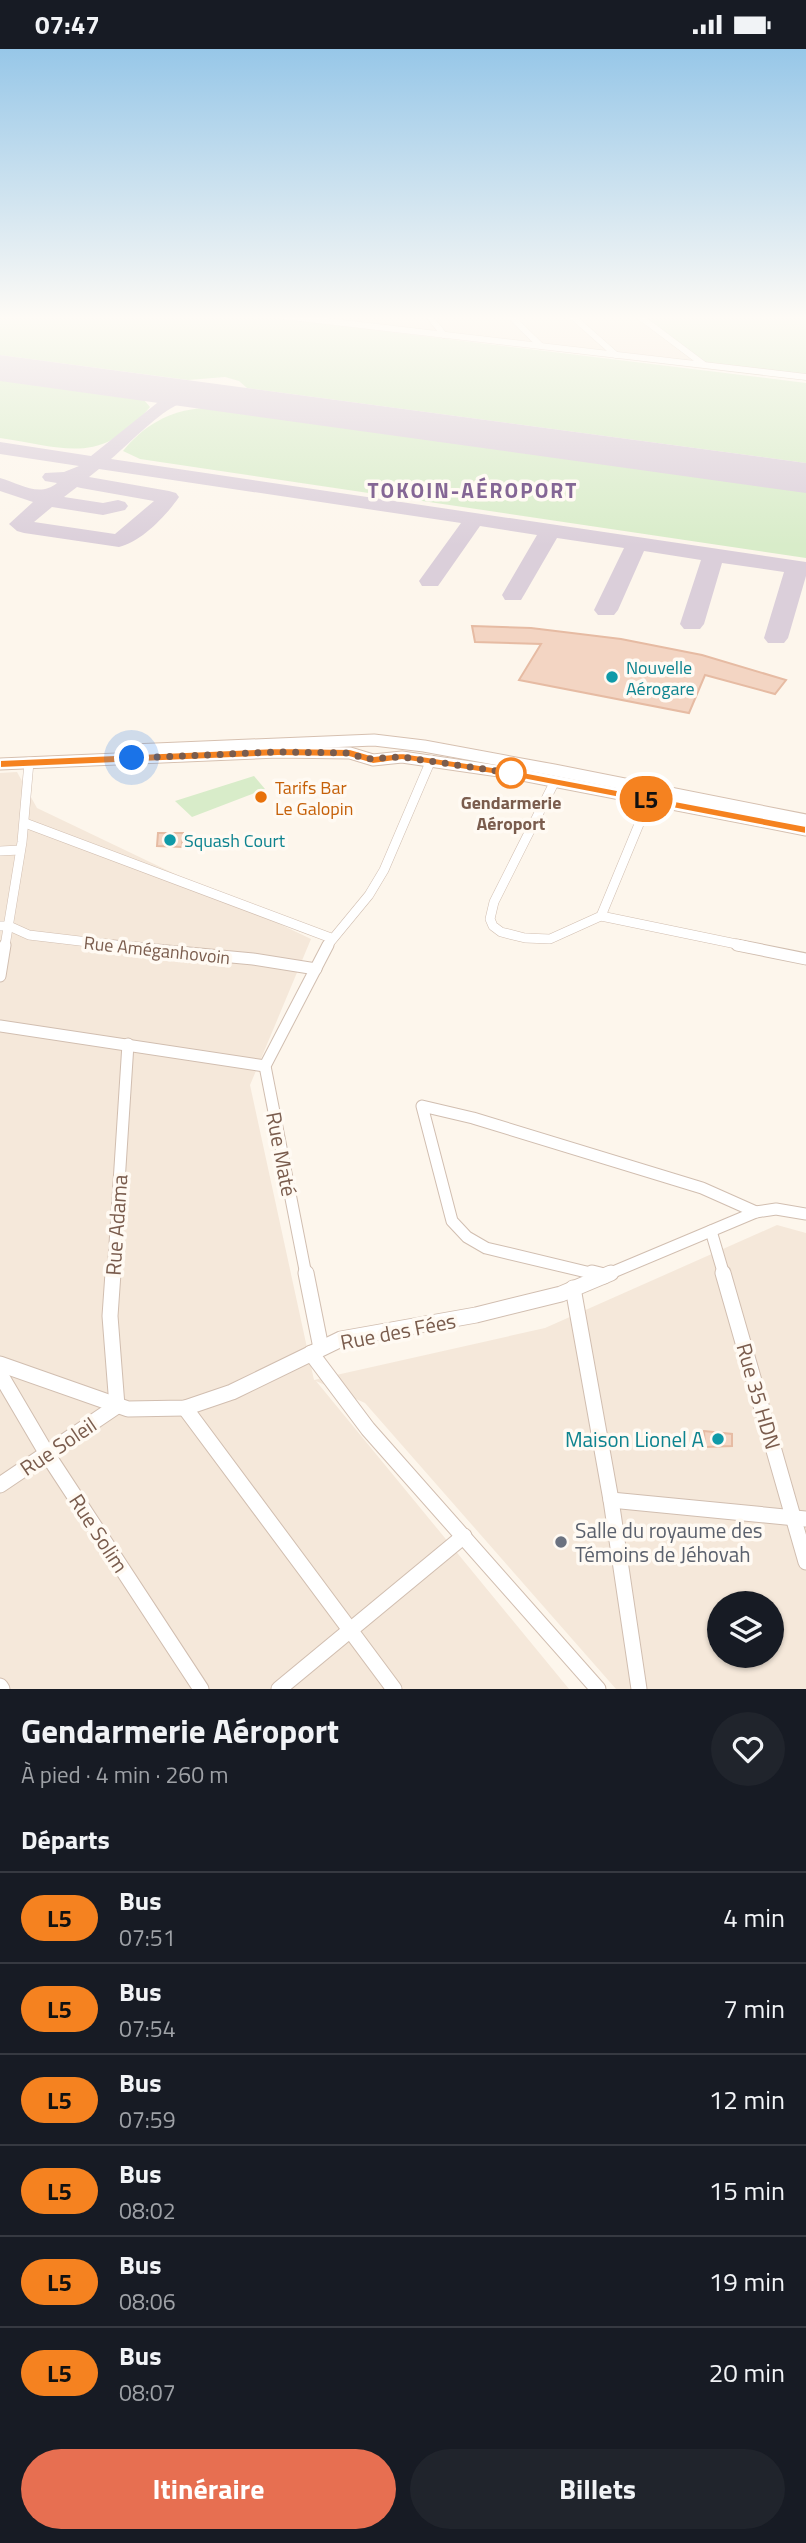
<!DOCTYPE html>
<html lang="fr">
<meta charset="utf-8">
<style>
:root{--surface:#171b24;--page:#20242c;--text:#f1f3f6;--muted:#9ea1a6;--line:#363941;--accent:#e76f51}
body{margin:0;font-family:"Titillium Web",sans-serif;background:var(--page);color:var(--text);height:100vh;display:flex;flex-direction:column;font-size:26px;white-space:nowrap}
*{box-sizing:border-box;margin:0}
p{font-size:23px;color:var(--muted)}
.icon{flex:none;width:38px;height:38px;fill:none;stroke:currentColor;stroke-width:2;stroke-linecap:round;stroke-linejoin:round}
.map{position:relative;height:1640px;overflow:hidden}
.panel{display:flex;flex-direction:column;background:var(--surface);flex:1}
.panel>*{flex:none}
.badge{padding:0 14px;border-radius:23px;font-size:24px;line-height:46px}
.buttons{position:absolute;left:707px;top:1542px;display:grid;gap:14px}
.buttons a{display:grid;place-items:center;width:77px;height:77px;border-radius:50%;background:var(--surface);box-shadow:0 2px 5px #0004;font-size:35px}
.you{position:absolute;width:35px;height:35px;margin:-18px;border:5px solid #fff;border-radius:50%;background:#1a73e8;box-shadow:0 0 0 10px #1a73e833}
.map>.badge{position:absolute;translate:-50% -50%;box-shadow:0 0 0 4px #fff}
h2{padding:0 21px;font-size:26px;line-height:63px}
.round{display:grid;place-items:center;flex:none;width:74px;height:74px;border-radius:37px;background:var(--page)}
.summary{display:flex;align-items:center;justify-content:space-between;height:119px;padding:0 21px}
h1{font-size:33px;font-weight:700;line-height:52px}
.button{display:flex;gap:14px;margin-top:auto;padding:14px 21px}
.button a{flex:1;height:80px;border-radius:42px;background:var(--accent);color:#fff;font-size:28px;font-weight:700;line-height:80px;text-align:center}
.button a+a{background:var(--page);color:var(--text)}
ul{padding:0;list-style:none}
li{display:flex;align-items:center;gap:21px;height:91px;padding:0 21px;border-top:2px solid var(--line)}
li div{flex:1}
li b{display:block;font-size:26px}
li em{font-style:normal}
li .badge{min-width:77px;font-weight:700;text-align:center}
.status{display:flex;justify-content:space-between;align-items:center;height:49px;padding:0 35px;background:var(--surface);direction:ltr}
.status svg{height:19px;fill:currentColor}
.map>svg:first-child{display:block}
.residential{fill:#f5e8da;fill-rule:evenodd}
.green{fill:#d8ecc9}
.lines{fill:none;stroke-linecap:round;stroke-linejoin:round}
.taxiway{fill:#dbcfda;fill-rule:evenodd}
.runway{fill:#dbcfda;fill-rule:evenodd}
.building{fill:#f3d5c3;stroke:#e6bba3;stroke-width:2}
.street-far3-casing{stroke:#d1beb0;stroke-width:7}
.street-far2-casing{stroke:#d1beb0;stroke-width:10}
.street-far1-casing{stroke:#d1beb0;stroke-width:13}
.street-casing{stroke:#d1beb0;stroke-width:17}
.secondary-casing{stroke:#d6c0b0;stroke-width:13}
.street-far3{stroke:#fff;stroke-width:6}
.street-far2{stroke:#fff;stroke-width:9}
.street-far1{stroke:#fff;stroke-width:11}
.street{stroke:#fff;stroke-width:15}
.secondary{stroke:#fff;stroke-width:11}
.line{fill:#f58220;stroke:#fff;stroke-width:2}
.walk{stroke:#7a5c4d;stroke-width:7;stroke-dasharray:0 12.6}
.culture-dot{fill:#0f9aa8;stroke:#fffaf3;stroke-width:2.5}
.stop-dot{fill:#fff;stroke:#f58220;stroke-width:3.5}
.food-dot{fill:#e8710a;stroke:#fffaf3;stroke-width:2.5}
.worship-dot{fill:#6b7280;stroke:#fffaf3;stroke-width:2.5}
.labels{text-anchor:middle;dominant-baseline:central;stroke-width:7;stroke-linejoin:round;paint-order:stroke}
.culture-label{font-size:18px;fill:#0d838f;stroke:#fffaf3;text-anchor:start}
.food-label{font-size:18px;fill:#c56008;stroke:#fffaf3;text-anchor:start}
.stop-label{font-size:18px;font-weight:bold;fill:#7a5c4d;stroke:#fffaf3}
.street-label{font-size:18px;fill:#7a5c4d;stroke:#fffaf3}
.far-district-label{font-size:21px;font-weight:bold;letter-spacing:2px;fill:#846695;stroke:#fffaf3}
.near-street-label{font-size:21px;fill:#7a5c4d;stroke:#fffaf3}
.near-culture-label{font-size:21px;fill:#0d838f;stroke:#fffaf3;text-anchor:end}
.near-worship-label{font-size:21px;fill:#5b616d;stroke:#fffaf3;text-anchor:start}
</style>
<div class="status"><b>07:47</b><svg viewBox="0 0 49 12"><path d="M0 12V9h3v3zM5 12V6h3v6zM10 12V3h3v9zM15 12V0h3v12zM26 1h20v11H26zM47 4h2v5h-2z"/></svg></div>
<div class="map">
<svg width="806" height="1640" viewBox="0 0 806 1640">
<rect width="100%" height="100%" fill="#fdf6ec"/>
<!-- residential -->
<g class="residential">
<path d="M293,267h351l64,48z"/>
<path d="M17,723l20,36 274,131 -61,146 64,295 231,-52 232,-103 29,8v456h-190l-251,-286 -49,-22 253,308h-569v-916zM719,1554h53v52h-53z"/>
</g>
<!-- green -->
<g class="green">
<path d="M0,267h258l548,67v80l-559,-75 -8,-7 -14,-4 -37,3 -188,-25z"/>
<path d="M644,267h162v60l-98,-12z"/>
<path d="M0,331l144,20 6,7c-50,59 -83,41 -150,31z"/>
<path d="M202,359l604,84v66l-666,-99 -17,-8c21,-26 46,-40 79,-43z"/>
<path d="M254,727l11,13 -73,28 -17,-16z"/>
</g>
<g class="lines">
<!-- taxiway -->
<path class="taxiway" d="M161,336l14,4 3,4 30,-2 9,5c-9,11 -29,3 -42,10 -21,11 -45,37 -64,53l695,103v14l-18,62 -4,5h-16l-4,-5 20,-66 -62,-9 -18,61 -4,5h-16l-4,-5 21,-64 -57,-9 -26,59 -4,5h-16l-4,-5 30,-62 -67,-10 -33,57 -3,5h-16l-3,-5 35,-60 -57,-9 -42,60h-16l-3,-5 42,-58 -362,-54 -10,8 80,14 7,2 3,4c-13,19 -38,45 -60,50l-95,-14 -7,-2 -8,-7 24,-22 -33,-11v-13c19,5 39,20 57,5l-12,-2 -3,-4 3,-4 19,-1 15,-6 -79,-12v-12l91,14 71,-57 -10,-9zM77,438l4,1 73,13 -39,33 -81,-12 18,-15 51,8 22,-5 3,-4 -3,-4 -7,-2 -15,3 -39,-6z"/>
<!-- runway -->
<path class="runway" d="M0,306l806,108v30l-806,-112z"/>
</g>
<!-- building -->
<g class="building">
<path d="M472,577l59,2 90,11 81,16 84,25 -11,14 -70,-19 -16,38 -170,-33 22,-36 -66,-2z"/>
<path d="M158,784h25l-1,14 -25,-1z"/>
<path d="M704,1382l28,3v12l-27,1z"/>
</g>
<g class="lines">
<!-- street-far3 casing -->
<g class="street-far3-casing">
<g id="street-far3">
<path d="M283,267l523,61"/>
<path d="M429,267l15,19"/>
<path d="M510,267l31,30"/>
<path d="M572,267l44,39"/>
<path d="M639,267l64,48"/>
</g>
</g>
<!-- street-far2 casing -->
<g class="street-far2-casing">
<g id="street-far2">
<path d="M555,732l-61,121 -4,17 3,7 8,6 24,6 25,1 51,-23 145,30"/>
<path d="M25,774l306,115"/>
<path d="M0,802l20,-1"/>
<path d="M601,867l48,-116"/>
<path d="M0,877h9l20,9 93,11"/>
<path d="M5,897l17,-104 7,-80"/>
<path d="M327,897l42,-51 15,-25 47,-110"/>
</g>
</g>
<!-- street-far1 casing -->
<g class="street-far1-casing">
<g id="street-far1">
<path d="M103,896l150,14 63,10"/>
<path d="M737,896l69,14"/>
<path d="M0,927l5,-31"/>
<path d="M0,977l265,40"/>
<path d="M711,1182l13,44"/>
<path d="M113,1226l15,-231"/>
<path d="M306,1226l-41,-209 63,-121"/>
<path d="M599,1226l-113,-27 -19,-11 -15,-16 -30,-115 51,12 229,70 54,24"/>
<path d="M606,1226l150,-63 20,-3 30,5"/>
</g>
</g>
<!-- street casing -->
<g class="street-casing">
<g id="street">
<path d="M113,1224l-3,43 7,90"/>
<path d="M306,1224l15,75"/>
<path d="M592,1224l12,3"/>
<path d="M723,1224l83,289"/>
<path d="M573,1239l38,212 28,189"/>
<path d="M311,1304l57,76 230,260"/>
<path d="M0,1315l128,45 57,-1 47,-16 109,-53 135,-24 85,-21 50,-21"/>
<path d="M0,1325l47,80 154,235"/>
<path d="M185,1359l209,281"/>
<path d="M0,1436l117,-79"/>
<path d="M611,1451l195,19"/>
<path d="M0,1637l2,3"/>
<path d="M279,1640l185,-153"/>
</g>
</g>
<!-- secondary casing -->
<g class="secondary-casing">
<g id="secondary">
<path d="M132,701l242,-10 50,6 130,24 252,50"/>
<path d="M0,715l278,-12 72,1 23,7 29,-3 110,16 294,57"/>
</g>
</g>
<!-- street-far3 -->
<use href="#street-far3" class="street-far3"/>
<!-- street-far2 -->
<use href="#street-far2" class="street-far2"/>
<!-- street-far1 -->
<use href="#street-far1" class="street-far1"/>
<!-- street -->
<use href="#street" class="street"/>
<!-- secondary -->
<use href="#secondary" class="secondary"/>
</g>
<!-- sky -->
<linearGradient id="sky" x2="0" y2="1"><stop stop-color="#97c7e8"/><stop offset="0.54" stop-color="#fefbf6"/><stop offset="1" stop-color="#fefbf6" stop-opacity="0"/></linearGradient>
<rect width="806" height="497" fill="url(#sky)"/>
<!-- line -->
<path class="line" d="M278,699l72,1 24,7 28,-3 110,17 294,56v8l-294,-57 -110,-17 -29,4 -24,-7 -71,-1 -278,12v-8z"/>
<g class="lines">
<!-- walk -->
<path class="walk" d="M132,709l146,-6 72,1 15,6 37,-2 109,16"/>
</g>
<!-- markers -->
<g class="culture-dot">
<circle cx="612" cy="628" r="7"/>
<circle cx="170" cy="791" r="7"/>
<circle cx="718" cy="1390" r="7"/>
</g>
<circle class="stop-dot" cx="511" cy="724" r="14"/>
<circle class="food-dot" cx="261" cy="748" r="7"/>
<circle class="worship-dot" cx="561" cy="1493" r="7"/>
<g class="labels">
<!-- culture labels -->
<g class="culture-label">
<text x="626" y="618">Nouvelle<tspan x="626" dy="21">Aérogare</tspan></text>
<text x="184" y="791">Squash Court</text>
</g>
<!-- food labels -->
<g class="food-label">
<text x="275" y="738">Tarifs Bar<tspan x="275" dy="21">Le Galopin</tspan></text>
</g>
<!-- stop labels -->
<g class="stop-label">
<text x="511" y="753">Gendarmerie<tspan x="511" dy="21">Aéroport</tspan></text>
</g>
<!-- street labels -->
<g class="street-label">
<text transform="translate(157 901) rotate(6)">Rue Améganhovoin</text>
</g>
<!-- far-district labels -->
<g class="far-district-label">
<text x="473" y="441">TOKOIN-AÉROPORT</text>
</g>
<!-- near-street labels -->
<g class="near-street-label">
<text transform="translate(282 1105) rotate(79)">Rue Maté</text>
<text transform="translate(116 1176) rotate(-86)">Rue Adama</text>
<text transform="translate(398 1282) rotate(-11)">Rue des Fées</text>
<text transform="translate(759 1347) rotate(74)">Rue 35 HDN</text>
<text transform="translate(58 1397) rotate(-34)">Rue Soleil</text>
<text transform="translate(99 1484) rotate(57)">Rue Solim</text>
</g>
<!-- near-culture labels -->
<g class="near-culture-label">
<text x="704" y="1390">Maison Lionel A</text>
</g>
<!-- near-worship labels -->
<g class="near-worship-label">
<text x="575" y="1481">Salle du royaume des<tspan x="575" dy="24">Témoins de Jéhovah</tspan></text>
</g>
</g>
</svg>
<div class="buttons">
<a><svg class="icon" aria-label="layers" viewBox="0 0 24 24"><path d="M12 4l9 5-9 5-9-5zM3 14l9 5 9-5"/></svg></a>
</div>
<div class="you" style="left:132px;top:709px"></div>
<b class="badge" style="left:646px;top:750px;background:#f58220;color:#111">L5</b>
</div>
<section class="panel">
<div class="summary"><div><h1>Gendarmerie Aéroport</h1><p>À pied · 4 min · 260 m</p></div><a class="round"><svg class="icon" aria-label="heart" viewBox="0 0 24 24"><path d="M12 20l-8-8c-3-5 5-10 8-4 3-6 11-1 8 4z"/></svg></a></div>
<h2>Départs</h2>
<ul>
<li><span class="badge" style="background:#f58220;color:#111">L5</span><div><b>Bus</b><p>07:51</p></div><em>4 min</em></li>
<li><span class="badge" style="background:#f58220;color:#111">L5</span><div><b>Bus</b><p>07:54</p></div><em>7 min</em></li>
<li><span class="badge" style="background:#f58220;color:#111">L5</span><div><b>Bus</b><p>07:59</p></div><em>12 min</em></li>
<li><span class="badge" style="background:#f58220;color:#111">L5</span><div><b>Bus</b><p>08:02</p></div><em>15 min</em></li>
<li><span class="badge" style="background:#f58220;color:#111">L5</span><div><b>Bus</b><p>08:06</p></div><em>19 min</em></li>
<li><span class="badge" style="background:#f58220;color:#111">L5</span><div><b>Bus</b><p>08:07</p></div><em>20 min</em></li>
</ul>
<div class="button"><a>Itinéraire</a><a>Billets</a></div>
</section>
